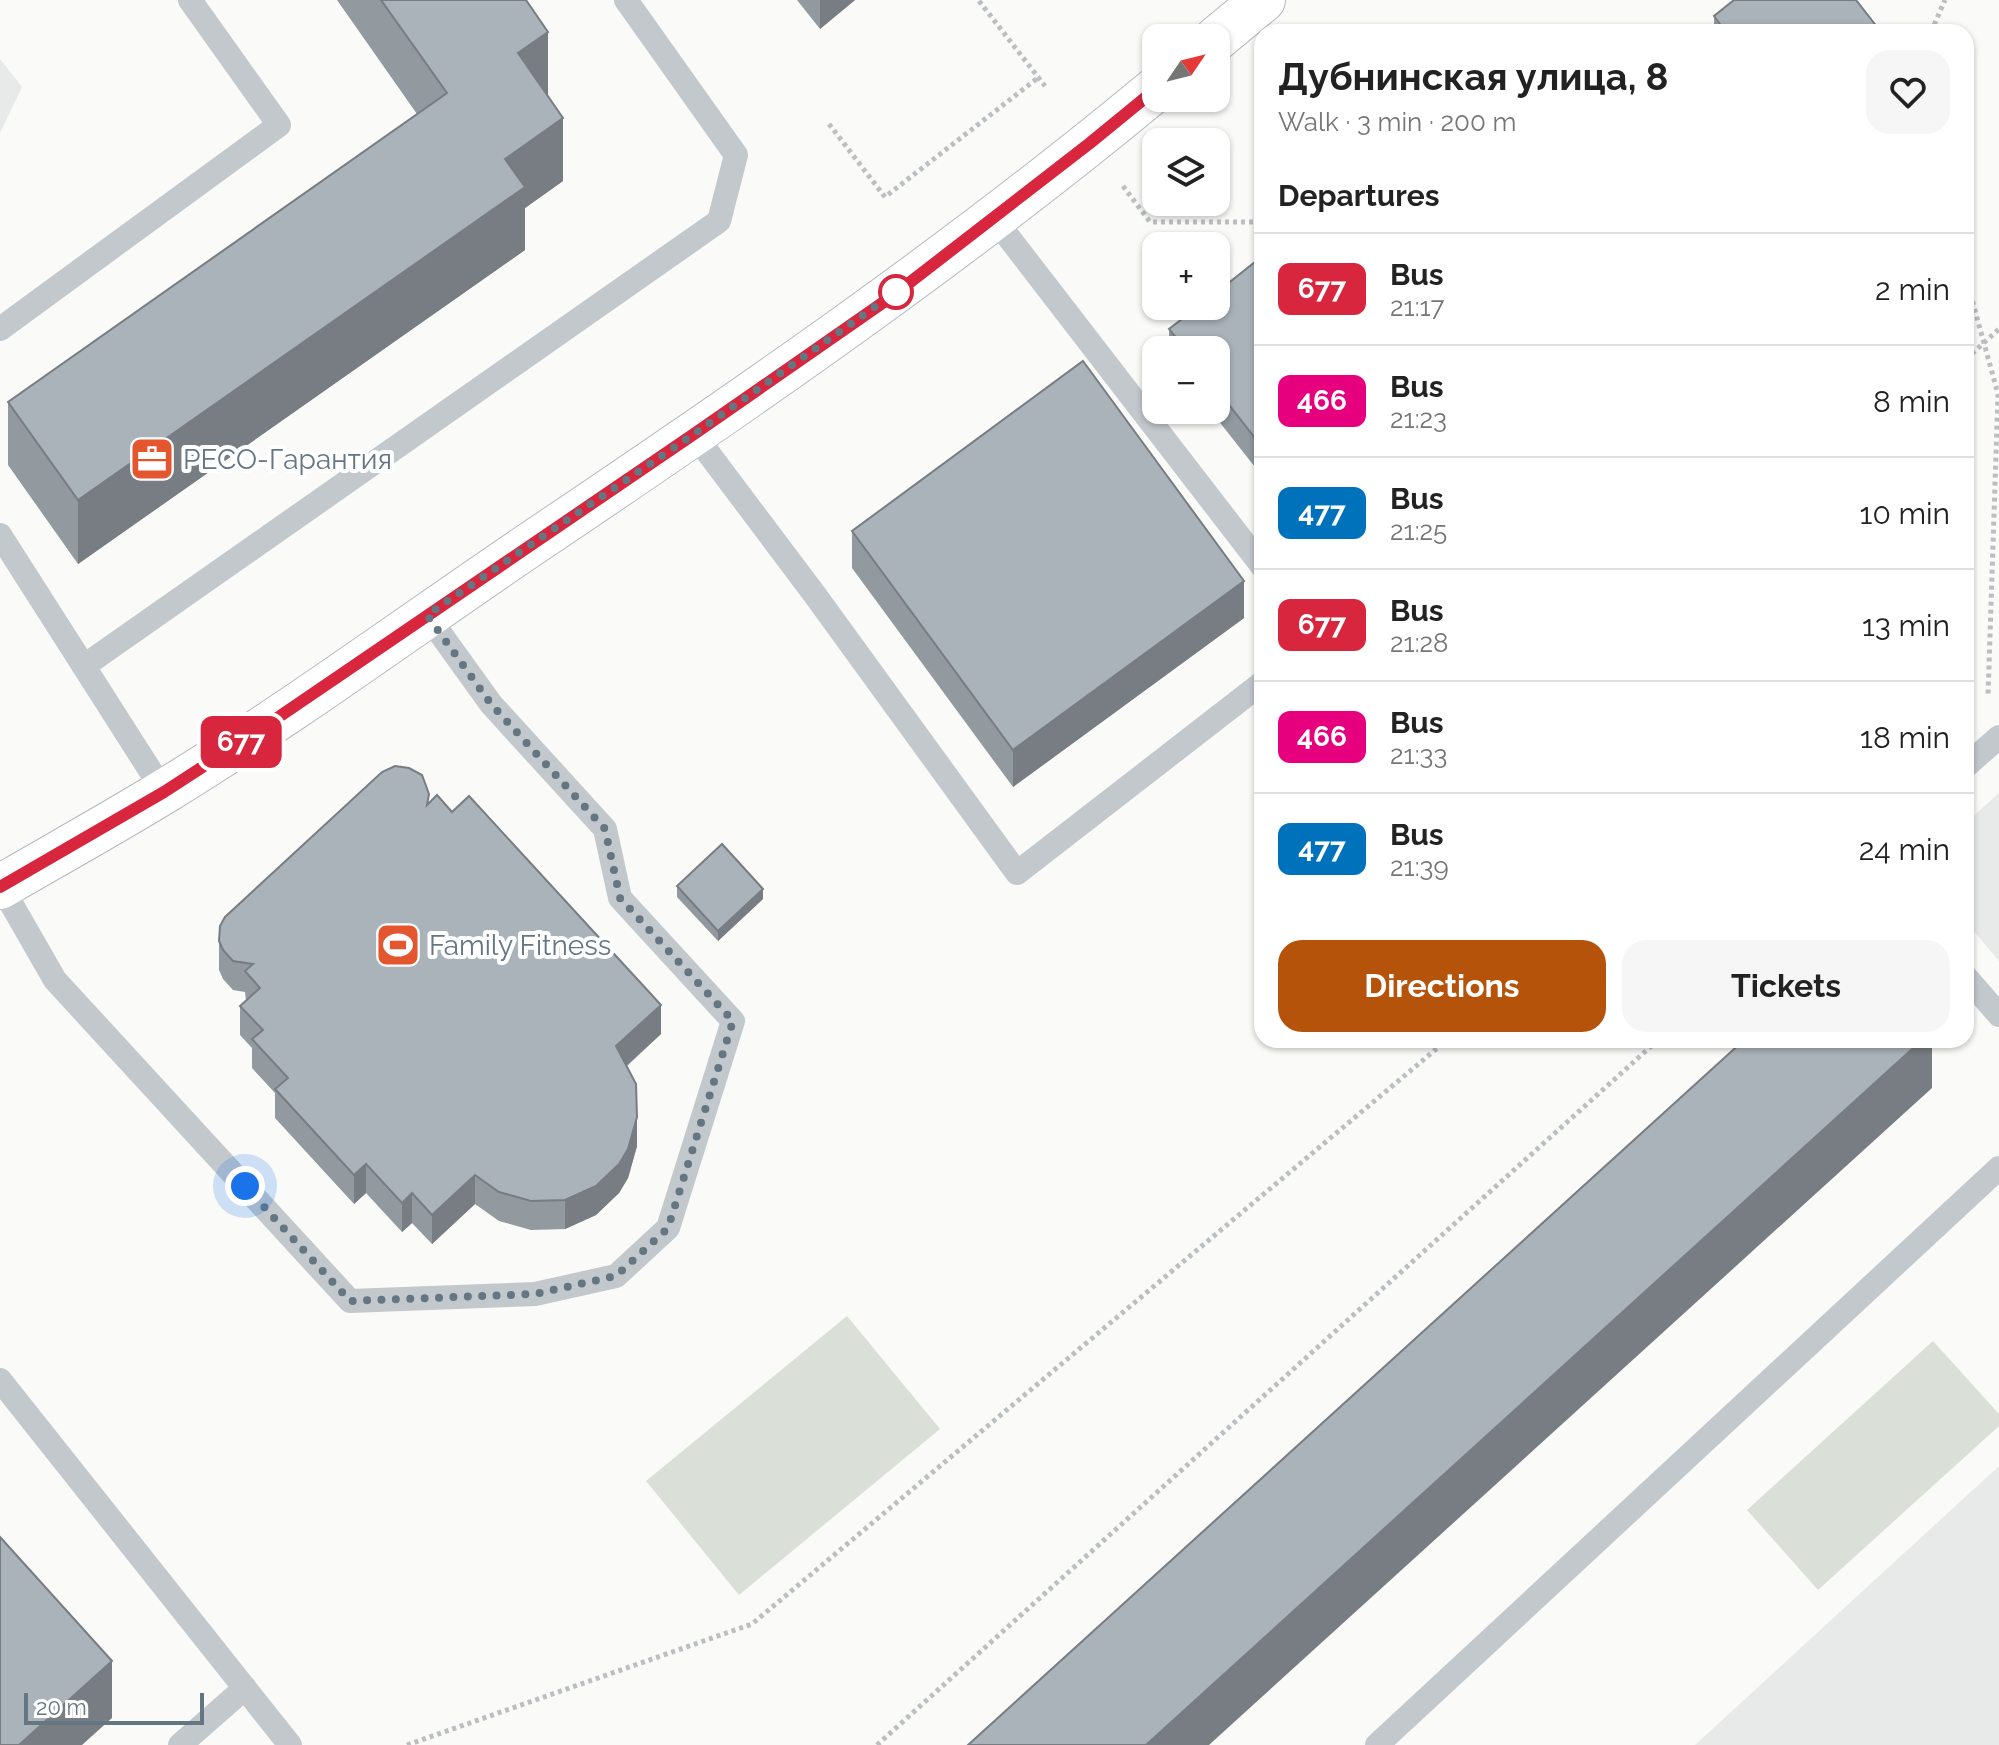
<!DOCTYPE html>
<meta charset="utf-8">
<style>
:root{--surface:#fff;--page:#f6f6f6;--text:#222;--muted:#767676;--line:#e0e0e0;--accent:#b45309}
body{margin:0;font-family:Raleway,sans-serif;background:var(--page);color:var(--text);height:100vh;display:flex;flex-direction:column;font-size:30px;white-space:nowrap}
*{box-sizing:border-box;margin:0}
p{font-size:26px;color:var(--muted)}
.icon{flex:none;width:44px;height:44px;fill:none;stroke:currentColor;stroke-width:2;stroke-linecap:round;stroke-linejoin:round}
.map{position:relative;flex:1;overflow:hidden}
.side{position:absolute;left:1254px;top:24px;width:720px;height:1024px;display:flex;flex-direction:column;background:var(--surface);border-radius:24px;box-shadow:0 2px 6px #0004}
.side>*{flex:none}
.badge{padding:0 16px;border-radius:12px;font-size:28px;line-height:52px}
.needle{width:52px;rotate:55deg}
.buttons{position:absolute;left:1142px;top:24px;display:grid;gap:16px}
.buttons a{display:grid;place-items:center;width:88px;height:88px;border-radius:16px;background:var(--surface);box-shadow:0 2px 6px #0004;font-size:40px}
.scale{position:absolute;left:24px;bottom:20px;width:180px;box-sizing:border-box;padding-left:8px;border:4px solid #657683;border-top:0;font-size:22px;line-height:28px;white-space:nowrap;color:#657683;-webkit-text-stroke:6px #fff;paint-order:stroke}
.you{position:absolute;width:40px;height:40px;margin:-20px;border:6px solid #fff;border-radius:50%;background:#1a73e8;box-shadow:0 0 0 12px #1a73e833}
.map>.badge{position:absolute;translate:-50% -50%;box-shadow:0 0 0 4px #fff}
h2{padding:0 24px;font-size:30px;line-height:72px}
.round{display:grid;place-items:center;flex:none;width:84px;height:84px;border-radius:24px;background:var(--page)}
.head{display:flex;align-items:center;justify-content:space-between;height:136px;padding:0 24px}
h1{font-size:38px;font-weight:700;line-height:60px}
.action{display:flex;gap:16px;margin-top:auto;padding:16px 24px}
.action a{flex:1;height:92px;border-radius:24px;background:var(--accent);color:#fff;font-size:32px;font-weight:700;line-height:92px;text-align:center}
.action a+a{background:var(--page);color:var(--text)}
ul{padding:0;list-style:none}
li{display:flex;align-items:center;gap:24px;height:112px;padding:0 24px;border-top:2px solid var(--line)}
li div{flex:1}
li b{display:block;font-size:30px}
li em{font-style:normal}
li .badge{min-width:88px;font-weight:700;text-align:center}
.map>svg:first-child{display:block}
.built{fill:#e8e9e9}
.green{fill:#dadfd7}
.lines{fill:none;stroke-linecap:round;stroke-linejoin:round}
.secondary-casing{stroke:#b3babf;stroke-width:46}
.path{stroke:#bbbfc2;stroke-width:5;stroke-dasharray:4 4;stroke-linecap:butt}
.service{stroke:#c3c8cc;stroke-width:24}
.secondary{stroke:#fff;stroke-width:44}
.wall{fill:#929a9f}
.shaded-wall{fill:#777d82}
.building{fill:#aab3b9;stroke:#777d82;stroke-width:2}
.line-casing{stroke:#fff;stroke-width:18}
.line{stroke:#d7263d;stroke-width:12}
.walk{stroke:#657683;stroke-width:8;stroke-dasharray:0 14.4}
.stop-dot{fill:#fff;stroke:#d7263d;stroke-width:4}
.labels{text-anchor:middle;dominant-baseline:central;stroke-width:8;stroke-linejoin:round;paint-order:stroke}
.poi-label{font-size:28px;fill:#657683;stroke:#fff;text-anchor:start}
</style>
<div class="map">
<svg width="1999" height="1745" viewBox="0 0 1999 1745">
<rect width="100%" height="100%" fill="#fafaf8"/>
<!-- built -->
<g class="built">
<path d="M0,59l22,28 -22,46z"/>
<path d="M1999,793v168l-33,-39v-99z"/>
<path d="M1999,1466v279h-304z"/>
</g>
<!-- green -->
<g class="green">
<path d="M847,1316l93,113 -201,166 -93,-114z"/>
<path d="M1933,1341l66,73v12l-181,164 -71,-80z"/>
</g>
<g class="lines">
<!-- secondary casing -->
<g class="secondary-casing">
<g id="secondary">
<path d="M1216,39l47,-39"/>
<path d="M0,887c55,-32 111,-63 165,-96 124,-76 242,-163 363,-245 216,-145 428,-291 628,-457"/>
</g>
</g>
<!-- path -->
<g class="path">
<path d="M979,1l66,85"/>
<path d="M1931,32l14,-32"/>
<path d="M829,124l56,73 154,-120"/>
<path d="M1123,186l27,36h112"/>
<path d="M1966,278l32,116 -10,302"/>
<path d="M1966,359l33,-30"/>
<path d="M407,1745l345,-121 695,-584"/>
<path d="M877,1745l781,-705"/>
</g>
<!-- service -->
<g class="service">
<path d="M993,217l269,349"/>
<path d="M0,329l279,-204 -89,-125"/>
<path d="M694,434l121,161 202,278 245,-190"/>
<path d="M0,535l164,257"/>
<path d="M84,666l635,-445 17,-66 -110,-155"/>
<path d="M1966,766l33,-29"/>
<path d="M1,886l54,94 295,321 185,-7 81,-18 52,-48 65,-207 -113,-123 -15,-69 -114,-125 -64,-89"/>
<path d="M1966,977l33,38"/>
<path d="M0,1380l290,365"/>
<path d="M180,1745l65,-57"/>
<path d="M1377,1745l622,-577"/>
</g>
<!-- secondary -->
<use href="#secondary" class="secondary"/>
</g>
<!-- wall -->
<g class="wall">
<path d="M337,0h189l22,95 15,86 -38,27v42l-447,314 -70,-99v-63l409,-288z"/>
<path d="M797,0h58l-35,29z"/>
<path d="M1714,16l167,16h-163l-4,-5z"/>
<path d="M1262,271v205l-52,-66h6v-60h-47v-21z"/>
<path d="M852,531l392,87 -231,169 -161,-219z"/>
<path d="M429,803l232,231 -34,32 10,80 -9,32 -9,15 -23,22 -31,14 -34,1 -32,-9 -24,-17 -43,40 -20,-21 -10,9 -36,-39 -12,11 -79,-86v-25l-23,-25v-20l-12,-13v-29l6,-5 -1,-9 -12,-2 -10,-11 -4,-9v-29z"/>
<path d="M677,886l86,13 -45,42 -41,-44z"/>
</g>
<!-- shaded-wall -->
<g class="shaded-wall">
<path d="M820,0h35l-35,29z"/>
<path d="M548,32v63l-30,21v-63z"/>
<path d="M563,118v63l-38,27v42l-447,314v-64l427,-341z"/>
<path d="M1244,581v37l-231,169v-37z"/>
<path d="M763,889v10l-45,42v-10z"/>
<path d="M661,1005v29l-45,41v-29z"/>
<path d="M1922,1040h10v48l-723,657h-63z"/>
<path d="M637,1117v29l-9,32 -9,15 -23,22 -31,14v-29z"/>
<path d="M366,1164v29l-12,11v-29z"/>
<path d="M475,1175v29l-43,40v-29z"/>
<path d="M412,1193v30l-10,9v-29z"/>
<path d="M112,1661v57l-30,27h-63z"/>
</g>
<!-- building -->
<g class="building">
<path d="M381,0h145l22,32 -30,21 45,65 -58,41 20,28 -447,313 -70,-98 439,-309z"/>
<path d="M1734,0h122l25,32h-155l-12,-16z"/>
<path d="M1255,262l7,9v176l-46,-59v-38h-30l-17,-21 30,-23h17v-13z"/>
<path d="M1083,361l161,220 -231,169 -161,-219z"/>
<path d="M395,766l14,2 13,7 7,19 -2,11 10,-10 15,17 17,-16 192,209 -45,41 20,38 1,33 -9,32 -9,15 -23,22 -31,14 -34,1 -32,-9 -24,-17 -43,40 -20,-22 -10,10 -36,-39 -12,11 -79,-86 13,-11 -36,-39 11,-9 -23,-24 20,-18 -15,-17 8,-7 -20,-3 -10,-11 -4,-9 1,-15 5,-9 157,-145z"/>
<path d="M722,844l41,45 -45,42 -41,-45z"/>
<path d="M1744,1040h178l-776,705h-178z"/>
<path d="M0,1537l112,124 -93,84h-19z"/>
</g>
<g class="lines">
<!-- line casing -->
<g class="line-casing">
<path id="line" d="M0,887l164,-95 100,-65 430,-293 197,-137 199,-154 66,-54"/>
</g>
<!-- line -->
<use href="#line" class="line"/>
<!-- walk -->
<path class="walk" d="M245,1186l105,115 185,-7 81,-18 52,-48 65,-207 -113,-123 -15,-69 -114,-125 -64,-89 267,-181 202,-142"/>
</g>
<!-- icons -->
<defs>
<g id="office-square" transform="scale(2.3)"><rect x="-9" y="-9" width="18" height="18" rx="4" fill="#e4572e" stroke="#fff"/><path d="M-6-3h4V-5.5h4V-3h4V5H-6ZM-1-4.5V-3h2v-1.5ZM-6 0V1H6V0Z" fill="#fff"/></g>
<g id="stadium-square" transform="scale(2.3)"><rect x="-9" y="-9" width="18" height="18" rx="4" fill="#e4572e" stroke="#fff"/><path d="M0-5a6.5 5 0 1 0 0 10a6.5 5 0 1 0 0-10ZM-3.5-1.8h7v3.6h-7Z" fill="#fff"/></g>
</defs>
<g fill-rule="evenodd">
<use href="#office-square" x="152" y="459"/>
<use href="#stadium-square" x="398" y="945"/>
</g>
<!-- markers -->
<circle class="stop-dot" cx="896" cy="292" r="16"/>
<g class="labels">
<!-- poi labels -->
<g class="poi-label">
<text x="183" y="459">РЕСО-Гарантия</text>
<text x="429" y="945">Family Fitness</text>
</g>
</g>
</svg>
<div class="buttons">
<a><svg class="needle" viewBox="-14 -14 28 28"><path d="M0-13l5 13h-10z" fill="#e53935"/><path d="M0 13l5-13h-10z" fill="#767676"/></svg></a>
<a><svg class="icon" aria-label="layers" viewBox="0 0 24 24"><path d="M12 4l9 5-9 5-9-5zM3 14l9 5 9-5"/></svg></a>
<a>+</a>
<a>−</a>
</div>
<div class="scale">20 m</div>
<div class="you" style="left:245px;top:1186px"></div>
<b class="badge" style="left:241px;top:742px;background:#d7263d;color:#fff">677</b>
<section class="side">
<div class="head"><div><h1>Дубнинская улица, 8</h1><p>Walk · 3 min · 200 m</p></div><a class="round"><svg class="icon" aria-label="heart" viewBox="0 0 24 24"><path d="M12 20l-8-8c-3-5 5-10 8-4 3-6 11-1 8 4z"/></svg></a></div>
<h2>Departures</h2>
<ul>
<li><span class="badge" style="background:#d7263d;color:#fff">677</span><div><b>Bus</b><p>21:17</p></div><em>2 min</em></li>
<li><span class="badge" style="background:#e6007e;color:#fff">466</span><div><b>Bus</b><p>21:23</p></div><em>8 min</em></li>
<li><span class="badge" style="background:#0072bc;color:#fff">477</span><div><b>Bus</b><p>21:25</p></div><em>10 min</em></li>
<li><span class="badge" style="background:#d7263d;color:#fff">677</span><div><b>Bus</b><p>21:28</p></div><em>13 min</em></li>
<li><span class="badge" style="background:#e6007e;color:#fff">466</span><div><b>Bus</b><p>21:33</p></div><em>18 min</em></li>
<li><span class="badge" style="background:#0072bc;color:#fff">477</span><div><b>Bus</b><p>21:39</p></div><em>24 min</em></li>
</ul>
<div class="action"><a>Directions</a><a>Tickets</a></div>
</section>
</div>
